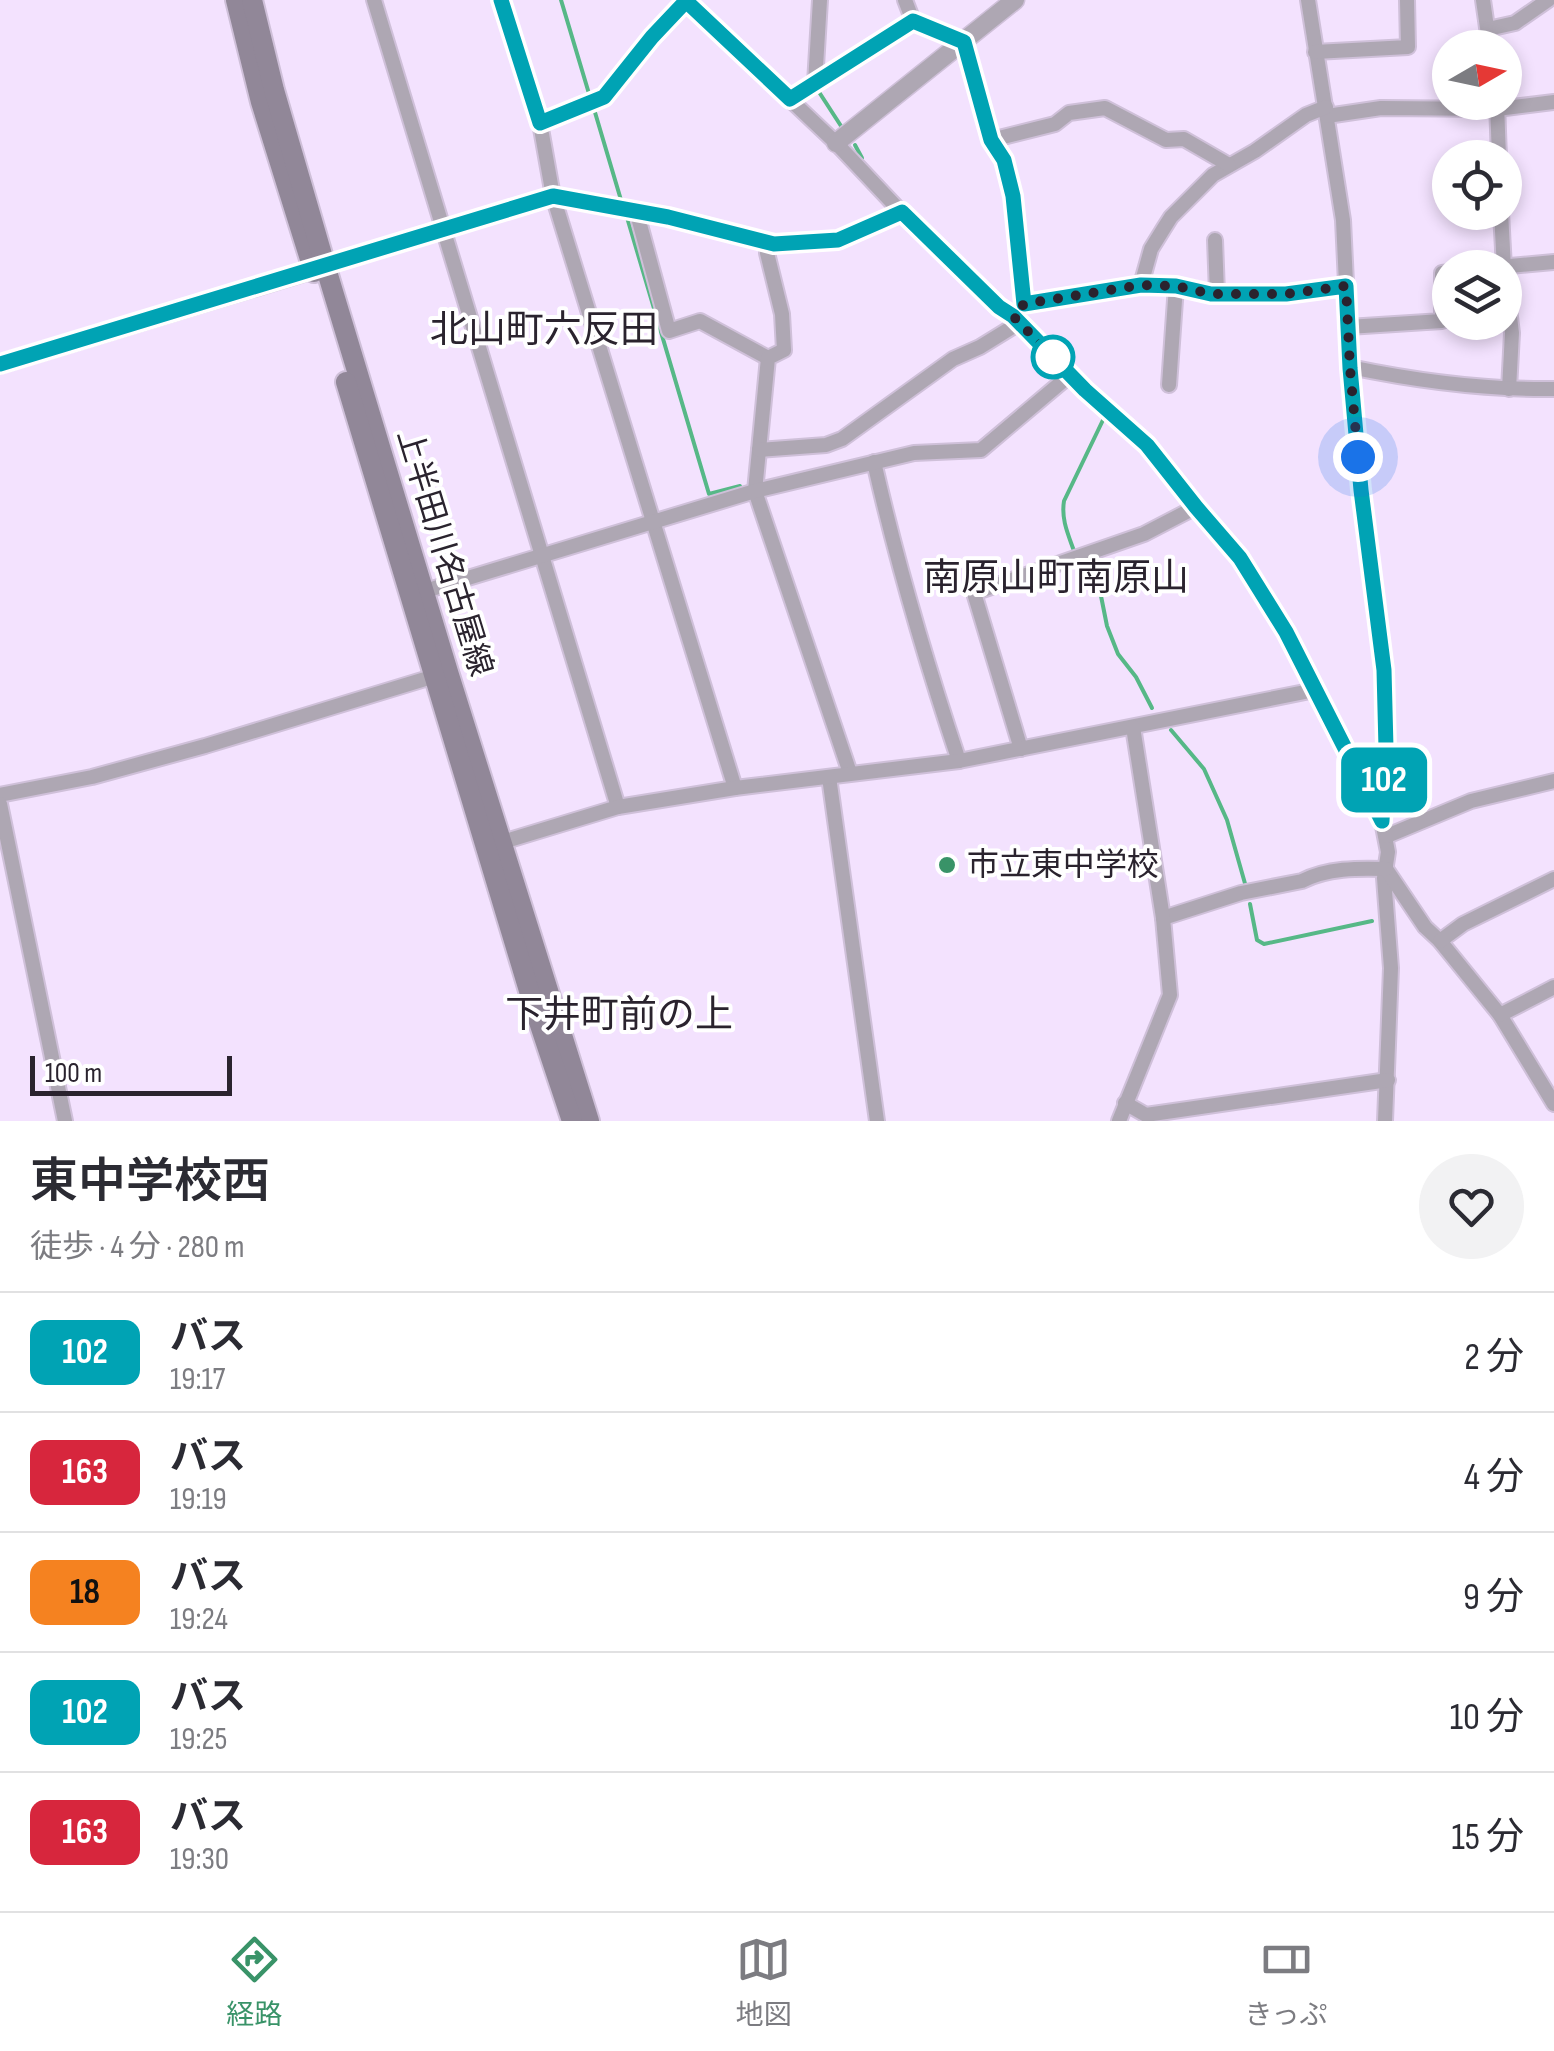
<!DOCTYPE html>
<html lang="ja">
<meta charset="utf-8">
<style>
:root{--surface:#fff;--page:#f2f2f3;--text:#2b2b33;--muted:#7c7c81;--line:#e1e1e2;--accent:#399368}
body{margin:0;font-family:"Sofia Sans Condensed","Noto Sans JP",sans-serif;background:var(--page);color:var(--text);height:100vh;display:flex;flex-direction:column;font-size:38px;white-space:nowrap}
*{box-sizing:border-box;margin:0}
p{font-size:32px;color:var(--muted)}
.icon{flex:none;width:55px;height:55px;fill:none;stroke:currentColor;stroke-width:2;stroke-linecap:round;stroke-linejoin:round}
.map{position:relative;height:1121px;overflow:hidden}
.side{display:flex;flex-direction:column;background:var(--surface);flex:1}
.side>*{flex:none}
.badge{padding:0 20px;border-radius:15px;font-size:35px;line-height:65px}
.needle{width:65px;rotate:81deg}
.fabs{position:absolute;left:1432px;top:30px;display:grid;gap:20px}
.fabs a{display:grid;place-items:center;width:90px;height:90px;border-radius:50%;background:var(--surface);box-shadow:0 5px 15px #0003;font-size:50px}
.scale{position:absolute;left:30px;bottom:25px;width:202px;box-sizing:border-box;padding-left:10px;border:5px solid #2a232e;border-top:0;font-size:28px;line-height:35px;white-space:nowrap;color:#2a232e;-webkit-text-stroke:8px #fff;paint-order:stroke}
.you{position:absolute;width:50px;height:50px;margin:-25px;border:8px solid #fff;border-radius:50%;background:#1a73e8;box-shadow:0 0 0 15px #1a73e833}
.map>.badge{position:absolute;translate:-50% -50%;box-shadow:0 0 0 5px #fff}
.round{display:grid;place-items:center;flex:none;width:105px;height:105px;border-radius:52px;background:var(--page)}
.head{display:flex;align-items:center;justify-content:space-between;height:170px;padding:0 30px}
h1{font-size:48px;font-weight:600;line-height:75px}
ul{padding:0;list-style:none}
li{display:flex;align-items:center;gap:30px;height:120px;padding:0 30px;border-top:2px solid var(--line)}
li div{flex:1}
li b{display:block;font-size:38px}
li em{font-style:normal}
li .badge{min-width:110px;font-weight:700;text-align:center}
.dock{display:flex;justify-content:space-around;align-items:center;height:140px;border-top:2px solid var(--line);background:var(--surface);font-size:28px;color:var(--muted)}
.dock a{display:grid;justify-items:center;gap:5px}
.dock .on{color:var(--accent)}
.map>svg:first-child{display:block}
.lines{fill:none;stroke-linecap:round;stroke-linejoin:round}
.stream{stroke:#56b887;stroke-width:4}
.minor-casing{stroke:#cfc0d9;stroke-width:18}
.tertiary-casing{stroke:#cfc0d9;stroke-width:21}
.secondary-casing{stroke:#cfc0d9;stroke-width:24}
.minor{stroke:#aea7b3;stroke-width:14}
.tertiary{stroke:#aea7b3;stroke-width:18}
.secondary{stroke:#918798;stroke-width:20}
.line-casing{stroke:#fff;stroke-width:22}
.line{stroke:#00a3b4;stroke-width:15}
.walk{stroke:#2a232e;stroke-width:10;stroke-dasharray:0 18}
.stop-dot{fill:#fff;stroke:#00a3b4;stroke-width:5}
.poi-dot{fill:#399368;stroke:#fff;stroke-width:4}
.labels{text-anchor:middle;dominant-baseline:central;stroke-width:8;stroke-linejoin:round;paint-order:stroke}
.street-label{font-size:32px;fill:#2a232e;stroke:#fff}
.poi-label{font-size:32px;fill:#2a232e;stroke:#fff;text-anchor:start}
.quarter-label{font-size:38px;fill:#2a232e;stroke:#fff}
</style>
<div class="map">
<svg width="1554" height="1121" viewBox="0 0 1554 1121">
<rect width="100%" height="100%" fill="#f3e2fe"/>
<g class="lines">
<!-- stream -->
<g class="stream">
<path d="M561,0l29,97"/>
<path d="M819,92l22,34"/>
<path d="M594,109l27,91"/>
<path d="M855,145l7,13"/>
<path d="M626,214l83,280 31,-8"/>
<path d="M1074,551c-6,-17 -13,-32 -10,-50l39,-81"/>
<path d="M1081,564l20,32 6,30 11,28 18,23 16,31"/>
<path d="M1171,730l33,39 23,51 19,67"/>
<path d="M1250,904l7,36 7,4 108,-23"/>
</g>
<!-- minor casing -->
<g class="minor-casing">
<g id="minor">
<path d="M374,0l244,807"/>
<path d="M501,0l39,123 13,73 182,592"/>
<path d="M685,0l151,143 66,70 97,94 14,10 72,74 62,54 93,113 46,75 95,185"/>
<path d="M905,0l8,21 51,21 27,98"/>
<path d="M1308,0l35,220 7,147 11,123 23,180 2,77 -4,74 6,31 -4,26 7,90 -6,153"/>
<path d="M1483,0l7,48"/>
<path d="M1488,29l27,-6 33,-23"/>
<path d="M1315,52l93,-5 -1,-47"/>
<path d="M815,83l5,-83"/>
<path d="M790,99l123,-78"/>
<path d="M1497,103l2,55"/>
<path d="M1327,116l54,-8 116,1 57,-7"/>
<path d="M540,123l64,-26 49,-60 33,-36"/>
<path d="M636,210l33,121 31,-10 68,37"/>
<path d="M1501,212l3,56"/>
<path d="M1215,240l2,53"/>
<path d="M774,243l-7,10 15,61 2,36 -16,8 -13,133 95,282"/>
<path d="M325,265l228,-69 83,14 138,33 64,-3 64,-27"/>
<path d="M1488,268l66,-6"/>
<path d="M1505,277l7,56 -3,56"/>
<path d="M1141,285l10,-36 13,-21 7,-11 42,-42 42,-24 51,-36 20,-8"/>
<path d="M1024,304l-11,-107 -10,-37 -12,-20 64,-16 14,-11 36,-5 61,32 18,-1 45,26"/>
<path d="M1020,309l4,-5 117,-19 51,3 19,5h74l61,-7"/>
<path d="M1348,327l94,-6v-48l8,-1"/>
<path d="M1350,367c67,14 135,23 204,22"/>
<path d="M1169,385l7,-99"/>
<path d="M759,450l67,-5 16,-6 111,-80 27,-12 39,-24"/>
<path d="M874,462c23,101 52,200 85,299"/>
<path d="M425,591l330,-100 159,-38 67,-3 89,-75"/>
<path d="M1021,749l-47,-156 170,-59 52,-27"/>
<path d="M829,777l48,344"/>
<path d="M0,795l92,-18 113,-31 230,-70"/>
<path d="M0,804l65,317"/>
<path d="M1387,836l84,-35 83,-20"/>
<path d="M496,844l122,-37 117,-19 224,-27 356,-71"/>
<path d="M1386,869l39,58 15,14 60,74 54,89"/>
<path d="M1163,918l78,-25 61,-12c25,-13 56,-13 84,-12"/>
<path d="M1440,941l23,-17 91,-45"/>
<path d="M1500,1015l54,-28"/>
<path d="M1125,1103l21,12 242,-35"/>
<path d="M1119,1121l51,-126 -7,-77 -30,-191"/>
</g>
</g>
<!-- tertiary casing -->
<g class="tertiary-casing">
<g id="tertiary">
<path d="M836,143l179,-143"/>
<path d="M0,364l325,-98"/>
</g>
</g>
<!-- secondary casing -->
<g class="secondary-casing">
<g id="secondary">
<path d="M236,0l25,102 53,170"/>
<path d="M252,0l22,90 51,175 123,407 141,449"/>
<path d="M346,382l187,622 39,117"/>
</g>
</g>
<!-- minor -->
<use href="#minor" class="minor"/>
<!-- tertiary -->
<use href="#tertiary" class="tertiary"/>
<!-- secondary -->
<use href="#secondary" class="secondary"/>
</g>
<g class="lines">
<!-- line casing -->
<g class="line-casing">
<path id="line" d="M0,364l553,-168 115,21 106,27 64,-4 64,-28 97,95 14,9 72,74 62,55 49,62 44,51 46,74 96,189 4,-73 -2,-78 -23,-180 -11,-122 -4,-82 -60,8h-75l-35,-8 -35,-1 -117,19 -11,-108 -9,-36 -13,-20 -27,-98 -51,-21 -123,78 -104,-98 -34,36 -48,60 -64,26 -39,-123"/>
</g>
<!-- line -->
<use href="#line" class="line"/>
<!-- walk -->
<path class="walk" d="M1053,357l-40,-41 11,-12 117,-19 35,1 35,8h75l60,-8 4,82 8,89"/>
</g>
<!-- markers -->
<circle class="stop-dot" cx="1053" cy="357" r="20"/>
<circle class="poi-dot" cx="947" cy="865" r="10"/>
<g class="labels">
<!-- street labels -->
<g class="street-label">
<text transform="translate(444 553) rotate(73)">上半田川名古屋線</text>
</g>
<!-- poi labels -->
<g class="poi-label">
<text x="967" y="865">市立東中学校</text>
</g>
<!-- quarter labels -->
<g class="quarter-label">
<text x="544" y="330">北山町六反田</text>
<text x="1056" y="578">南原山町南原山</text>
<text x="619" y="1015">下井町前の上</text>
</g>
</g>
</svg>
<div class="fabs">
<a><svg class="needle" viewBox="-14 -14 28 28"><path d="M0-13l5 13h-10z" fill="#e53935"/><path d="M0 13l5-13h-10z" fill="#7c7c81"/></svg></a>
<a><svg class="icon" aria-label="locate" viewBox="0 0 24 24"><circle cx="12" cy="12" r="6"/><path d="M12 2v4M12 18v4M2 12h4M18 12h4"/></svg></a>
<a><svg class="icon" aria-label="layers" viewBox="0 0 24 24"><path d="M12 4l9 5-9 5-9-5zM3 14l9 5 9-5"/></svg></a>
</div>
<div class="scale">100 m</div>
<div class="you" style="left:1358px;top:457px"></div>
<b class="badge" style="left:1384px;top:780px;background:#00a3b4;color:#fff">102</b>
</div>
<section class="side">
<div class="head"><div><h1>東中学校西</h1><p>徒歩 · 4 分 · 280 m</p></div><a class="round"><svg class="icon" aria-label="heart" viewBox="0 0 24 24"><path d="M12 20l-8-8c-3-5 5-10 8-4 3-6 11-1 8 4z"/></svg></a></div>
<ul>
<li><span class="badge" style="background:#00a3b4;color:#fff">102</span><div><b>バス</b><p>19:17</p></div><em>2 分</em></li>
<li><span class="badge" style="background:#d7263d;color:#fff">163</span><div><b>バス</b><p>19:19</p></div><em>4 分</em></li>
<li><span class="badge" style="background:#f58220;color:#111">18</span><div><b>バス</b><p>19:24</p></div><em>9 分</em></li>
<li><span class="badge" style="background:#00a3b4;color:#fff">102</span><div><b>バス</b><p>19:25</p></div><em>10 分</em></li>
<li><span class="badge" style="background:#d7263d;color:#fff">163</span><div><b>バス</b><p>19:30</p></div><em>15 分</em></li>
</ul>
</section>
<nav class="dock">
<a class="on"><svg class="icon" aria-label="directions" viewBox="0 0 24 24"><path d="M12 3l9 9-9 9-9-9zM9 14v-3h6M13 9l2 2-2 2"/></svg>経路</a>
<a><svg class="icon" aria-label="map" viewBox="0 0 24 24"><path d="M3 6l6-2 6 2 6-2v14l-6 2-6-2-6 2zM9 4v14M15 6v14"/></svg>地図</a>
<a><svg class="icon" aria-label="tickets" viewBox="0 0 24 24"><path d="M3 7h18v10H3zM15 7v10"/></svg>きっぷ</a>
</nav>
